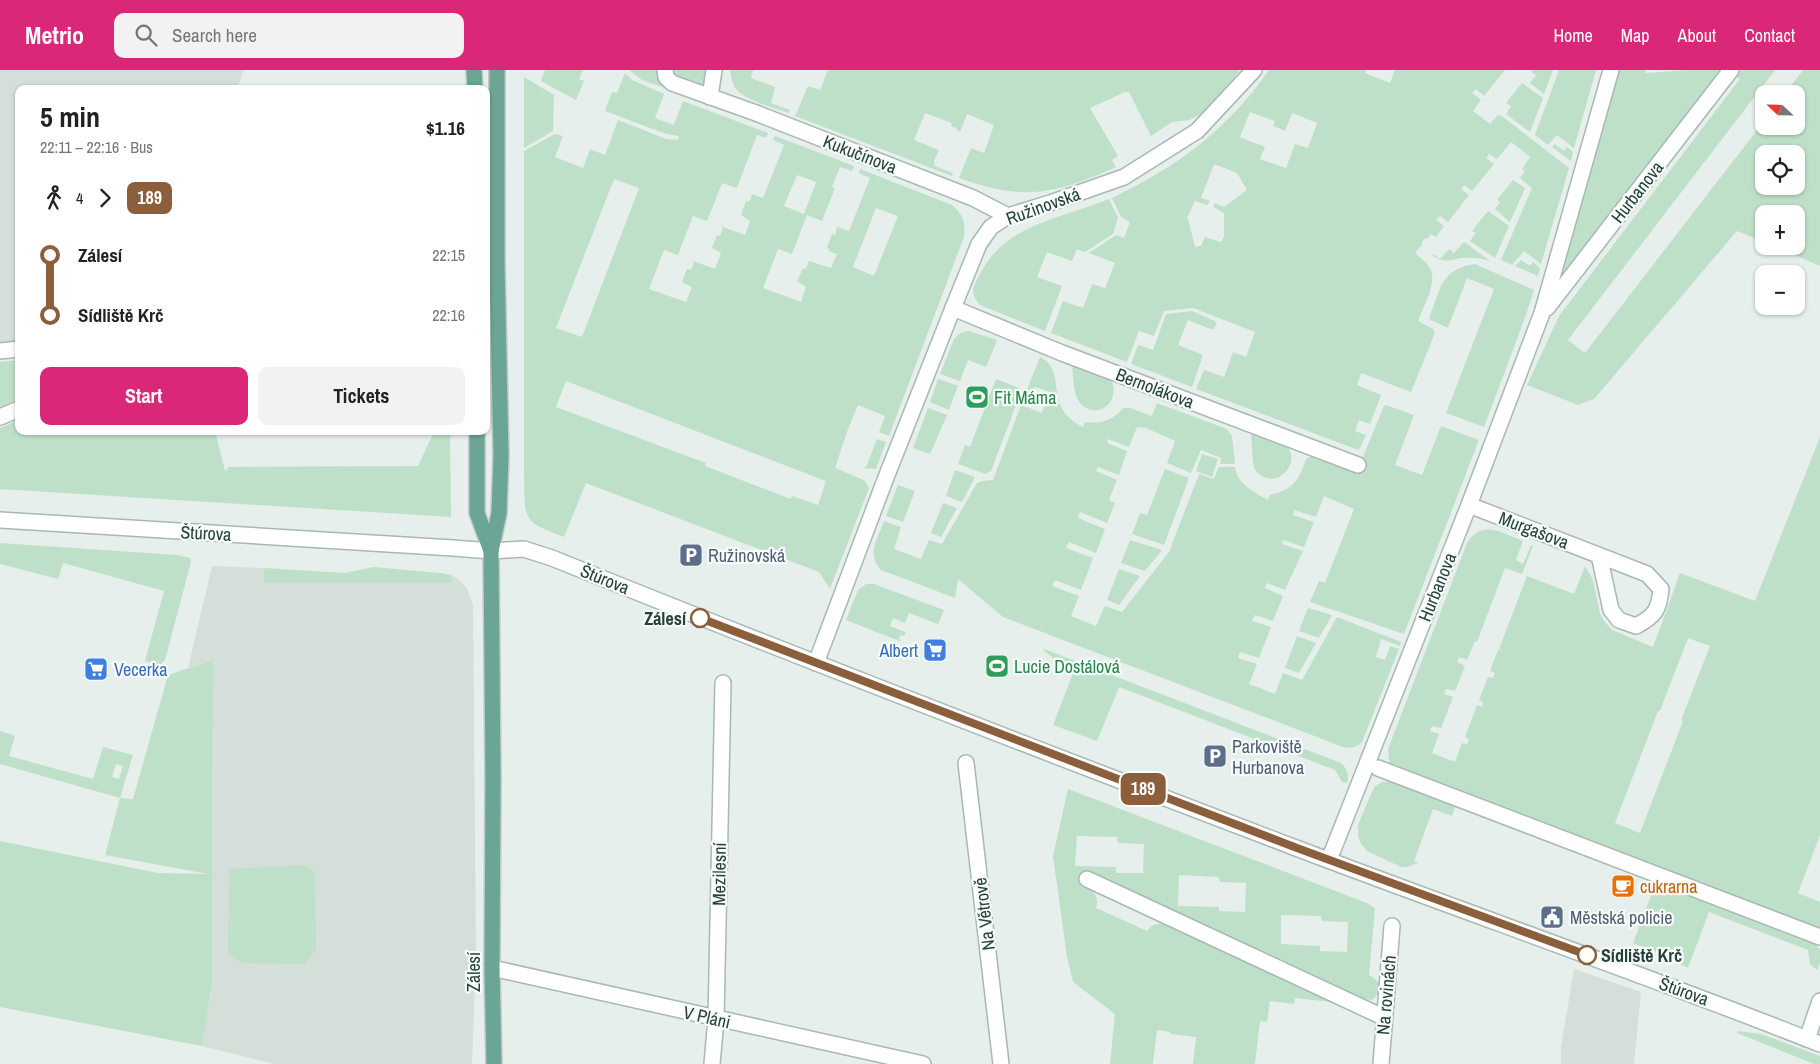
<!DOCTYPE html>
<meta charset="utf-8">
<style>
:root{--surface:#fff;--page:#f2f2f2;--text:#222;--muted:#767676;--accent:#db2777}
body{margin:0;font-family:"Archivo Narrow",sans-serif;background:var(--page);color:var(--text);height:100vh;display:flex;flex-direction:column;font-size:19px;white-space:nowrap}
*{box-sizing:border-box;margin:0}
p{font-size:16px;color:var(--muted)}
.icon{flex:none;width:28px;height:28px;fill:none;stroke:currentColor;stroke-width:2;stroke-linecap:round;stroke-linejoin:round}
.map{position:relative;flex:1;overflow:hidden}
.panel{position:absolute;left:15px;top:15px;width:475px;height:350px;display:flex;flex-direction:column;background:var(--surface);border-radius:10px;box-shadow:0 1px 4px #0004}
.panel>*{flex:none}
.badge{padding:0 10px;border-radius:8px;font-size:18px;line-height:32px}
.needle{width:32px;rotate:292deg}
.tools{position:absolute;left:1755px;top:15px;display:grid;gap:10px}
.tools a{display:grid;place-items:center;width:50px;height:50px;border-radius:10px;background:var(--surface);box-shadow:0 1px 4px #0004;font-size:25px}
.map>.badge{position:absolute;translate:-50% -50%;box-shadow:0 0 0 2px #fff}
.legs{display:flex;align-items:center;gap:8px;height:55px;padding:0 25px;font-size:16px}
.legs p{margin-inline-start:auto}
.headline{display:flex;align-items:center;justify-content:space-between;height:85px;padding:0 25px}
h1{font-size:28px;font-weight:800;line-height:38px}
.action{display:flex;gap:10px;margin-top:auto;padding:10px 25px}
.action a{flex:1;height:58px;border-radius:10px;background:var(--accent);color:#fff;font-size:20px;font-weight:800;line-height:58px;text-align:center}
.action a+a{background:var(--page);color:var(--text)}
ul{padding:0 25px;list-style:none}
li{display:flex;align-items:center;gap:18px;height:60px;font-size:19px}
li i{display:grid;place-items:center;width:8px;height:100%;margin:0 6px;background:currentColor}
li i::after{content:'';width:12px;height:12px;margin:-6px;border:4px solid;border-radius:50%;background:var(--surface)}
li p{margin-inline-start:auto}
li:first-child i{background:linear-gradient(#0000 50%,currentColor 0)}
li:last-child i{background:linear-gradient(currentColor 50%,#0000 0)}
header{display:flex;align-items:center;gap:30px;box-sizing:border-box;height:70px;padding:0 25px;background:var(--accent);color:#fff}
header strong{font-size:24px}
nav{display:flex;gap:28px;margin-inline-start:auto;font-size:18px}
.search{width:350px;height:45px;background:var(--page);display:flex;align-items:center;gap:12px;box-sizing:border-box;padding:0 18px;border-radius:10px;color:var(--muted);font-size:19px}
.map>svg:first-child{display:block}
.built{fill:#d4dfda}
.green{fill:#bfe0c8;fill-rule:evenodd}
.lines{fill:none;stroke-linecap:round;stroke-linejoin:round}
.minor-casing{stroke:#a8b8b2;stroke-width:18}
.major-casing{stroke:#c2cac8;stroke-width:18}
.minor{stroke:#fff;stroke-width:15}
.major{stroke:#6aa596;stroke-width:15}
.line-1-casing{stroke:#fff;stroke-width:11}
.line-1{stroke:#8b5e3c;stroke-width:8}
.stop-1-dot{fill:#fff;stroke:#8b5e3c;stroke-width:2.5}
.labels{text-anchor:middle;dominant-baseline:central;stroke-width:4.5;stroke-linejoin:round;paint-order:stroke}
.street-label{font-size:18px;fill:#24423a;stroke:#f7fbf9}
.leisure-label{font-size:18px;fill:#27864d;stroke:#f7fbf9;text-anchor:start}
.service-label{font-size:18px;fill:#4e5e75;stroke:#f7fbf9;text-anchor:start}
.stop-label{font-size:18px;font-weight:bold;fill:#24423a;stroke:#f7fbf9;text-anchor:end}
.shop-label{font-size:18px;fill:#366cbe;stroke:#f7fbf9;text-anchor:end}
.food-label{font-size:18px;fill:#c56008;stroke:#f7fbf9;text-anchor:start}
</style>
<header>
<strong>Metrio</strong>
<div class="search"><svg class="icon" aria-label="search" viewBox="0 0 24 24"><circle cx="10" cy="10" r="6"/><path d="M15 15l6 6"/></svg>Search here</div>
<nav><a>Home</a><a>Map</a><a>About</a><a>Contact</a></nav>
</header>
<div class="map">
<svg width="1820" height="994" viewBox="0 0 1820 994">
<rect width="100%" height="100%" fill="#e6efeb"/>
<!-- built -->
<g class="built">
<path d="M0,0h244l-7,19h-218v261l-19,-2z"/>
<path d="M212,496l52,2v15h187v-8l7,4 8,8 7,17 3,352 -4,108h-198l-72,-18 10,-62 1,-324 -25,8z"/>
<path d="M1574,899l67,23 -7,72h-73v-17z"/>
</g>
<!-- green -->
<g class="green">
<path d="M545,0h38l-4,9 5,2 -8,19 -35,-19z"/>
<path d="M629,0h28l5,12 6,7 -26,-9z"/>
<path d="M671,0h38v19l-31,-11z"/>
<path d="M730,0h23l-2,8 24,9 -4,16 19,7 -1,3c-14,-5 -45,-13 -53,-24 -4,-6 -5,-13 -6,-19z"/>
<path d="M828,0h412l-27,35 -10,8 -14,7 -17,2 -21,14 -22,-44h-4l-35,16 28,48 -6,4 4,7c-62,28 -93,34 -157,11l12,-30 13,5 10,-28 -27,-11 -7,18 -4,-2 1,-2 -6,-2 1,-3 -27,-10 -11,27 25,10 -5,11 1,5 18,7 -1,3 -157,-60 13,-30 12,4z"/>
<path d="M1269,0h97l-1,3 25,10 5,-13h110l-21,26 -8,-7 -4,4 9,7 -8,11 17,13 8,-9 5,2 66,51 -28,96 -17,-13 -12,14 -11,-5 31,-72 -12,-10 5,-7 -3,-2 8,-12 -19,-15 -14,17 -8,-5 -3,4 8,6 -22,27 -8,-6 -3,4 8,6 -21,27 -8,-6 -4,4 8,6 -8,11 -5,-3 -4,5 -2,-1 -3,4v3l-7,8c4,4 9,7 12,11 14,15 -4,42 -9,57l15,8 2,4 -24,59 -50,-19 -4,12 24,10 -11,29 -11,-4 -4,11 11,4 -6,13 -2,2 -162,-61 8,-19 20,7 9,-25 13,5 9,-25 -62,-24 -29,3 -10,25 -15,-5 -12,31 -76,-29 12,-32 20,7 9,-24 13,4 10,-25 -26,-10 27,-18 8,3 6,-16 -9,-5 -9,-19c65,-31 115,-68 157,-128zM1250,42l25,9 -2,5 12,5 7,-18 25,10 -9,25 -13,-4 -9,24 -26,-9 5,-12 -25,-10zM1214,94l23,9 10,17 -23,17 -9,-4 -2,4 11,6v24l-3,5 -16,-5 -4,9 -6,1 -6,-25 -2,-4 8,-17 12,4 3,-4 -9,-3z"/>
<path d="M1533,0h20l-9,24 -14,-11 6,-8 -5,-3z"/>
<path d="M1559,0h37l-22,78 -17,-13 -9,10 -13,-10z"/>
<path d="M1615,0h30l1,3 42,-3h38l-162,205 -5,1z"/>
<path d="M1740,0h35l-207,270 17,13 179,-232v5h32v-32h-11l18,-24h17v196l-47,-20h23v-32h-32v28l-27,-11 -143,168 -16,6 -51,-20 32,-69 181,-237 -4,-3zM1764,84h32v32h-32z"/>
<path d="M625,3l7,7 32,14 -9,24 19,7 9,-24 85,32 -2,5 -9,-3 -20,53 -15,-5 -15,38 -14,-5 -15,39 -14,-5 -15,39 37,13 6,-15 -10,-5 5,-13 4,1 3,-8 -3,-2 24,9 6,-16 -9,-5 5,-13 3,1 3,-8 -3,-2 25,9 5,-14 -9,-6 5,-14 3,1 3,-7 -3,-2 14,5 21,-53 -11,-5 2,-4 79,30 -2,5 -12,-4 -8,20 3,1 -13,33 -15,-6 -15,39 -14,-5 -15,39 38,14 5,-15 -9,-6 6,-13 3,1 3,-8 -3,-1 25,8 6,-14 -8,-3v-2l-2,-1 5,-14 3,1 2,-8 -2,-1 14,5 21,-53 -11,-5 1,-4 92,36c11,9 14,18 12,32l-75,199 -10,-4 6,-16 -27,-11 -10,24 -13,39 29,12 5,8 -39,101 -11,-17 -233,-89 -22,54c-42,-16 -39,-16 -40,-61v-325l31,-17 8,2 -8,21 28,11 7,-19 15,6 13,-35 48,19 12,1 1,-4 -13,-2 -61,-23 7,-19 5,1zM797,105l19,7 -12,32 -20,-8zM614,109l25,9 -57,149 -26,-9zM876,138l22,8 -24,60 -21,-9zM566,311l260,100 -8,24 -26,-9 -1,3 -86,-33 1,-3 -150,-56z"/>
<path d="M524,7l30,18 -1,36 -29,17z"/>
<path d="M1522,13l21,15 -13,34 -24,-18 5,-8 -5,-3z"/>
<path d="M1555,74l9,7 3,-4 6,5 -2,9 -19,-14z"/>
<path d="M1513,110l12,8 -15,34 -15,-13 5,-7 -3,-2z"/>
<path d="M1109,129l9,19 -5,16 -28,18 -8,-3 -5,12 -25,-9 -10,25 25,9 -17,45 -65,-26c-11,-12 -7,-18 0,-31 26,-51 81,-55 129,-75z"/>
<path d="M1488,141l21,15 -14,32 -25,-17 6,-8 -4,-2z"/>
<path d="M1464,172l26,19c-9,-3 -18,-4 -28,-3 -13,2 -18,6 -30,-3l1,-1 7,5 9,-10 5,4z"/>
<path d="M1521,190l9,6 3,-4 7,6 -2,8 -23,-10z"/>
<path d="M1475,194l59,26 -8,25 -42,112 -38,-14 48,-124 -27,-11 -19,50 -19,-9c11,-29 11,-50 46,-55z"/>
<path d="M1192,241l25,11 -4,8 -25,-10 -10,25 25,10 -11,32 -61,-23 7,-19 15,5 13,-36z"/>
<path d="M968,261l29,9 -11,27 -18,-7 -8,21 -20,-7 14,-35 6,-6z"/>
<path d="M1040,287c15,7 15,21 17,36l-8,1 1,-2 -15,-5 -7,17 -6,-2z"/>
<path d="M19,290v39l-19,8v-45z"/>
<path d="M1076,295l34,13c14,25 -15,43 -30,25 -7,-9 -6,-24 -8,-35z"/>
<path d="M938,309l20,7 -9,24 -19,-8z"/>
<path d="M996,309l23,9 2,4 -30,79 -6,3 -27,-10 7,-19 5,2z"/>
<path d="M1048,327h9c5,14 11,23 26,30l2,-5c16,2 27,-1 38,-14h7l22,8 5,-13 70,26 5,7 3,28h-15l1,-6 -20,-8 -10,23 -24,-10 8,-22 -29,-13 -9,-1 -8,20 -21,-8 -1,4 20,8 -8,24 -21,-8 -2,4 21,9 -8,20 6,3 -8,20 -27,-11 -2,6 27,11 -9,24 -27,-11 -3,6 27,10 -12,32 -26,-10 -3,6 27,10 -8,20 25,10 9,-20 17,6 47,-60 30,-78 15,5 5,-12h16c3,18 18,24 33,33l2,-5c23,-6 29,-14 36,-36l6,-3 45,15 27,-65 2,-1 28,10 -19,50 27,10 19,-49 38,14 -75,194 -94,-32 9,-21 6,2 29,-74 -30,-13 -8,21 -22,-7 -1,5 21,7 -10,25 -21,-7 -1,4 21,7 -18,39 -18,-7 -2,5 18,8 -10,25 -18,-6 -3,6 19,6 -12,31 -19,-6 -2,6 19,6 -8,20 26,10 8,-21 19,7 35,-63 64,25 -1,4 -19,-7 -5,18 9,3 5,-14 9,3 -37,93c-6,5 -10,7 -19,5l-340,-130 -45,-38 -3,19 -74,-28c-15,-17 -3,-31 3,-49l17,6 -7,22 27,10 8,-19 13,4 35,-61 5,-2 11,-1 28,-75 21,8z"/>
<path d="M928,338l19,7 -17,39 -17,-6z"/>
<path d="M19,350v11h196l10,40 4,-4 189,-1 14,-30v-5h18l1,86 -451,-28v-61z"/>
<path d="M1253,362c9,3 21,6 29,11 21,11 3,43 -18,34 -3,-2 -7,-4 -9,-7 -3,-8 -3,-26 -4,-35z"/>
<path d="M1820,367v398l-22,58 22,9v27l-424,-161 -7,-6 -1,-13 79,-206c15,-24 35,-10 56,-2l-7,19 7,4 8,-19 2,1 -11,28 -17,-6 -28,74 -2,-1 -8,19 -8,-3 -2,5 8,4 -10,25 -9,-2 -2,5 9,3 -12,31 -9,-2 -2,5 9,3 -7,19 23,9 7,-19 5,1 2,-5 -4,-2 12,-32 5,2 1,-5 -4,-2 9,-23 5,1 2,-5 -5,-2 8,-21h3l-2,-1 28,-73 47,18 11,-28 8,14 7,34 4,7 8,9 41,17 27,-74 75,28zM1688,568l22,8 -29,74 2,1 -43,112 -25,-10 43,-112h2z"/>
<path d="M877,369l9,3 -10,27 -13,-1v-1h3z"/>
<path d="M1202,384l16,5 -6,18 -16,-6z"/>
<path d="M1165,399l24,9 -25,67 -32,-11 8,-21 7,2z"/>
<path d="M955,400l20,7 -13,25 -16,-6z"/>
<path d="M898,415l17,6 -12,31 -17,-6z"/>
<path d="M943,433l14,5 -16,29 -10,-4z"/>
<path d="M1130,470l32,10 -17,21 -24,-8z"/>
<path d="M0,473l177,12 13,3 1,4 -26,98 -4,4h-4l-12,-3 19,-70 -101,-28 -5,16 -58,-15z"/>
<path d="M373,497l68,6 10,2v8h-187v-15l81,5z"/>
<path d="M1119,499l21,7 -21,29 -12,-5z"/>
<path d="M866,514h8l70,26 -6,14 -29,-11 -4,10 -12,-5 -3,8 16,6 -2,4 -4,-1 -1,4 3,3 -56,-22 12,-30z"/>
<path d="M1308,538l24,7 -13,23 -20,-7z"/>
<path d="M1297,566l19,7 -17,30 -14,-5z"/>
<path d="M1044,579l297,114c7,7 8,12 6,20l-5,-1 -7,-12 -216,-83 -22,54 -44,-16 20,-52 -30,-23z"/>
<path d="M213,590l-1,324 -10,62 -202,-39v-166l158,32 50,1 -103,-19 15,-57 -120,-34v-33l15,5 -6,20 84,23 10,-32 30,8 -13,43 13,1 35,-124zM116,694l7,2 -4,13 -7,-2z"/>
<path d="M1390,711l65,25 -3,10 -19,-7 -19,52 4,2 -12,4h-5l-34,-16 -6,-7 -3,-8v-11l16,-38 8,-5z"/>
<path d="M1068,719l299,114 8,5 -6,67c13,7 14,16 3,25l-13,-2 -272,-125 -6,13c12,6 19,8 15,22l51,23c5,-6 8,-8 16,-7l169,78 -37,-4 -1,6 -24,-3 -3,21 -7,-1 -5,43h-62l3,-27 -26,-3v-2l-13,-2 -4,34h-43l5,-50 -42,-32 -6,-25 -14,-101zM1077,766l40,1 1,6 26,1 -1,29h-27v-6l-41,-1zM1179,805l40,2 1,5 26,1 -1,29 -26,-1v-4l-41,-1zM1281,845l40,1 1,5 26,1 -1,30 -27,-1v-5l-39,-2z"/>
<path d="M305,795l7,4 3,7 1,74 -12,14 -62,-1 -14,-9 1,-85z"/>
<path d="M1656,813l159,61 5,6v13l-3,7 -7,-6 -2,-14 -99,-38 -21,56 -23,-13 -32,-12z"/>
<path d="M1738,961l23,3 59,22v8h-6l-77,-31z"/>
</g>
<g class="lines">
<!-- minor casing -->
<g class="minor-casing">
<g id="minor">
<path d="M665,0l1,7 6,6 84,30 217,85 35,18"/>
<path d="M710,27l4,-27"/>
<path d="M953,238l109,45 296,112"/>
<path d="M1547,238l184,-238"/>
<path d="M0,281l19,-2"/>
<path d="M0,347l19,-8"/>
<path d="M1469,435l178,69 14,15c-2,21 -6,27 -25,37l-17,-6 -8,-10 -12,-55"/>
<path d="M0,450l453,28 38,3 33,-2 28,9c247,100 495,195 744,290 174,66 350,127 524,196"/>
<path d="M816,593l69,-183 68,-172 26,-64 12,-17 17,-11 42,-13 74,-26 73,-46 57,-61"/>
<path d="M966,693l35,301"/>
<path d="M1378,698l442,169"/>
<path d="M1329,790l140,-355 73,-192 69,-243"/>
<path d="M1087,809l296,138"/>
<path d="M492,898l431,96"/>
<path d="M1807,969l13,-38"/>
<path d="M712,994l4,-45 7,-336"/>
<path d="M1381,994l11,-138"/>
</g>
</g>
<!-- major casing -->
<g class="major-casing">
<g id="major">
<path d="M474,0l1,19"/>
<path d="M477,361v82l14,38"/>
<path d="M494,994l-2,-96 1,-191 -2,-226 8,-38 2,-57 -4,-193v-193"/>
</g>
</g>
<!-- minor -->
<use href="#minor" class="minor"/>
<!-- major -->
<use href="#major" class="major"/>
</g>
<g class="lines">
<!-- line-1 casing -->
<g class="line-1-casing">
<path id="line-1" d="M700,548l597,230 290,107"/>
</g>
<!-- line-1 -->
<use href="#line-1" class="line-1"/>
</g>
<!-- icons -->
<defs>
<g id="stadium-square" transform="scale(1.25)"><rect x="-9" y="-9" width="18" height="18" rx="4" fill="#2e9e5b" stroke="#f7fbf9"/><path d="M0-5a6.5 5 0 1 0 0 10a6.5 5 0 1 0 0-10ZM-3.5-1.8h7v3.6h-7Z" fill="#fff"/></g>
<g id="parking-square" transform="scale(1.25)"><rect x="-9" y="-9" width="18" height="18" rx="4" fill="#5c6f8a" stroke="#f7fbf9"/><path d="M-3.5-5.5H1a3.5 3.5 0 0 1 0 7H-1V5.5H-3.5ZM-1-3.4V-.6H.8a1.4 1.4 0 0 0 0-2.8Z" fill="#fff"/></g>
<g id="supermarket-square" transform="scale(1.25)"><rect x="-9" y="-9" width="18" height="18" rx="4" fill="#3f7fe0" stroke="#f7fbf9"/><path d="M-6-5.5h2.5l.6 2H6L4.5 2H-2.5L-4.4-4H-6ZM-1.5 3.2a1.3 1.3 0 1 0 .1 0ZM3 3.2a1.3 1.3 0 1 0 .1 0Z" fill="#fff"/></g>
<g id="cafe-square" transform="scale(1.25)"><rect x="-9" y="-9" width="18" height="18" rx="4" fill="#e8710a" stroke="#f7fbf9"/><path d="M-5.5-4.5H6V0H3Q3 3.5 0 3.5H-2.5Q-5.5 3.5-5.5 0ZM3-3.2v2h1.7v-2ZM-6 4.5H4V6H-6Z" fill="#fff"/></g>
<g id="civic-square" transform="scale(1.25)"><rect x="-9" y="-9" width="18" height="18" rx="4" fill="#5c6f8a" stroke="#f7fbf9"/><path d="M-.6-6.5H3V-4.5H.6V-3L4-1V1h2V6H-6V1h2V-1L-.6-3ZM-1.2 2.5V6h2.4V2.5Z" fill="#fff"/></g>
</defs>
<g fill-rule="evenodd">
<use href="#stadium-square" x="977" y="327"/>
<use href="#parking-square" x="691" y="485"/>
<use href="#supermarket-square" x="935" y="580"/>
<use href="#stadium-square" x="997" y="596"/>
<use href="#supermarket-square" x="96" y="599"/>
<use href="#parking-square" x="1215" y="686"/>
<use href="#cafe-square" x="1623" y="816"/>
<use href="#civic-square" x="1552" y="847"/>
</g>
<!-- markers -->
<g class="stop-1-dot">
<circle cx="700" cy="548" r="9"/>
<circle cx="1587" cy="885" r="9"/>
</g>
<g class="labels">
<!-- street labels -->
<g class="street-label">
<text transform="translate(860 84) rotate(21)">Kukučínova</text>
<text transform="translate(1637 122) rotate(-52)">Hurbanova</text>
<text transform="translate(1043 136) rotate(-20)">Ružinovská</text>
<text transform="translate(1155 318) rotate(21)">Bernolákova</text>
<text transform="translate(1534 460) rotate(21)">Murgašova</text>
<text transform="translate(206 463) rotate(3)">Štúrova</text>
<text transform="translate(605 509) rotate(22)">Štúrova</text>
<text transform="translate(1437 517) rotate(-68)">Hurbanova</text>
<text transform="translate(719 804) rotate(-89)">Mezilesní</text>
<text transform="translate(984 844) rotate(-97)">Na Větrově</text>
<text transform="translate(473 902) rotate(-90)">Zálesí</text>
<text transform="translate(1684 921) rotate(20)">Štúrova</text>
<text transform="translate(1386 925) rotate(-85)">Na rovinách</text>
<text transform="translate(707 947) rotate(13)">V Pláni</text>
</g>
<!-- leisure labels -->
<g class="leisure-label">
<text x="994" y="327">Fit Máma</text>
<text x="1014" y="596">Lucie Dostálová</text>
</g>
<!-- service labels -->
<g class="service-label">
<text x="708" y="485">Ružinovská</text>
<text x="1232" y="676">Parkoviště<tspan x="1232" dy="21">Hurbanova</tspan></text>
<text x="1570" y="847">Městská policie</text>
</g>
<!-- stop labels -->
<g class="stop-label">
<text x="686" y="548">Zálesí</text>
<text x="1601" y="885" text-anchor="start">Sídliště Krč</text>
</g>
<!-- shop labels -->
<g class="shop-label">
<text x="918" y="580">Albert</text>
<text x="114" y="599" text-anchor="start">Vecerka</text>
</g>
<!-- food labels -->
<g class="food-label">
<text x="1640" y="816">cukrarna</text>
</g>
</g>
</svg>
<div class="tools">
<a><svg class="needle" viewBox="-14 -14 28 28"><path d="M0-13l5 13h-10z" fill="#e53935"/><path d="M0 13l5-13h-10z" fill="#767676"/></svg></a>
<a><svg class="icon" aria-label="locate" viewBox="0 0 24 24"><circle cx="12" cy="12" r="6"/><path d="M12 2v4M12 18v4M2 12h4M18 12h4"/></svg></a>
<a>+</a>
<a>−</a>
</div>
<b class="badge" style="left:1143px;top:719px;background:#8b5e3c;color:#fff">189</b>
<section class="panel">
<div class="headline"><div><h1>5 min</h1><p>22:11 – 22:16 · Bus</p></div><b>$1.16</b></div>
<div class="legs"><svg class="icon" aria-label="walk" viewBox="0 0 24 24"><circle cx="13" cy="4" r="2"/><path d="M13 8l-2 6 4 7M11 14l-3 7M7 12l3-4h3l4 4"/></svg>4<svg class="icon" aria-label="forward" viewBox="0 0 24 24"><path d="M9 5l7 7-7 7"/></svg><b class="badge" style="background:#8b5e3c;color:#fff">189</b></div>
<ul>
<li><i style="color:#8b5e3c"></i><b>Zálesí</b><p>22:15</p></li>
<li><i style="color:#8b5e3c"></i><b>Sídliště Krč</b><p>22:16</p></li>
</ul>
<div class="action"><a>Start</a><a>Tickets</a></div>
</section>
</div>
